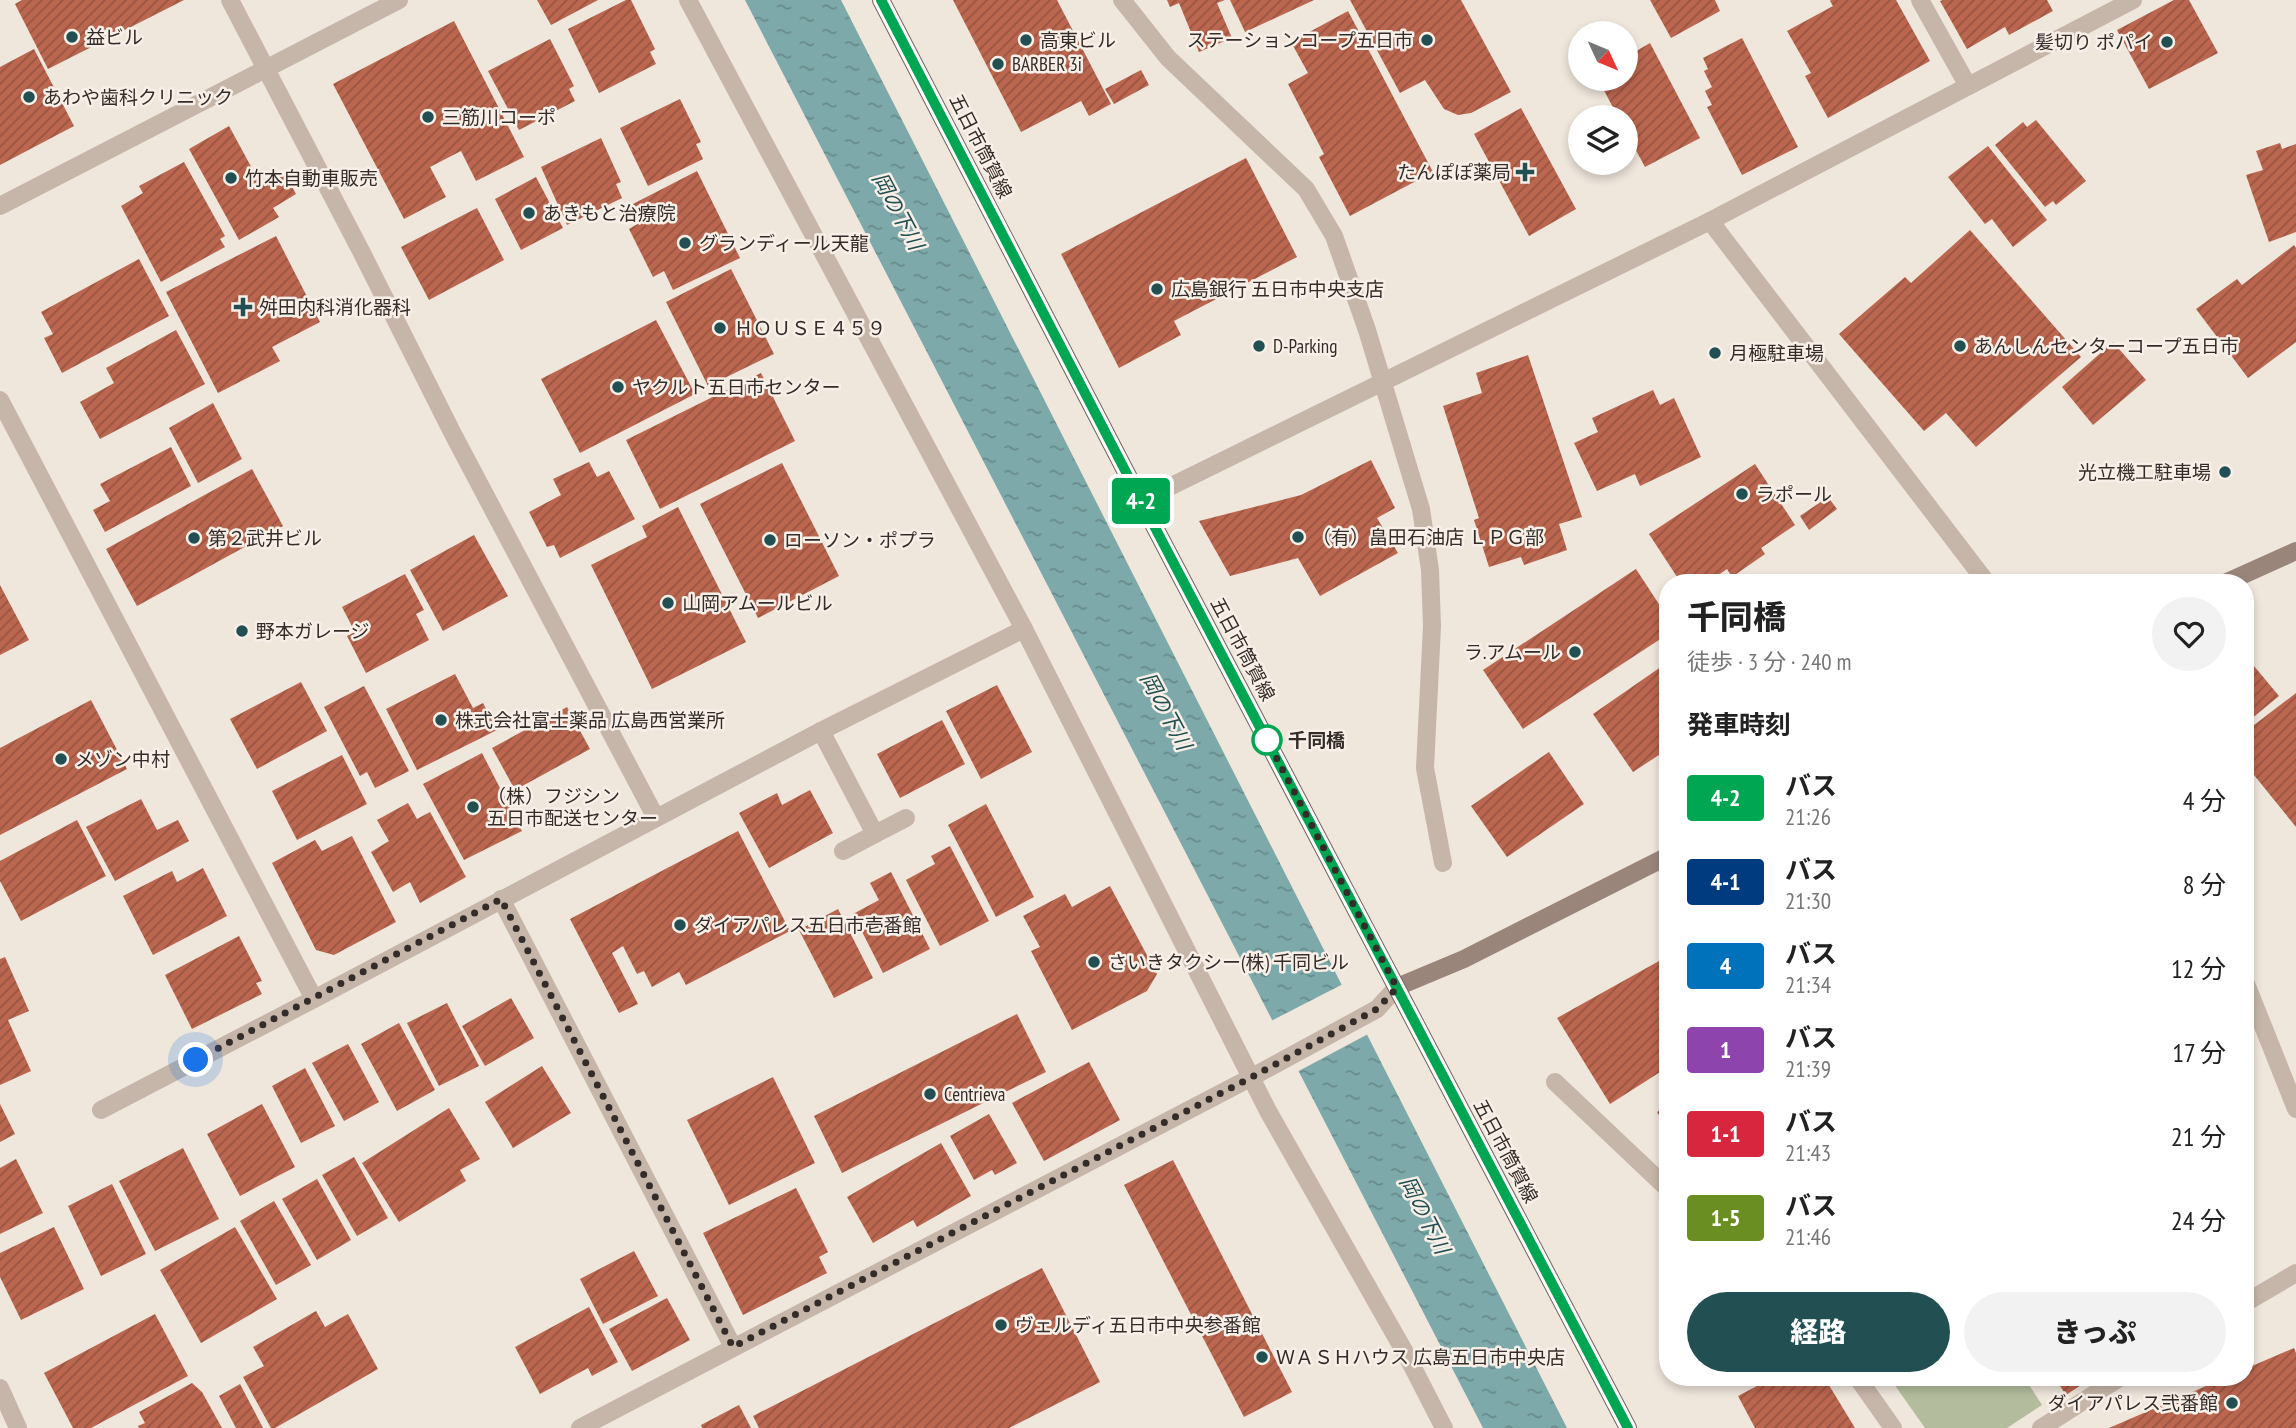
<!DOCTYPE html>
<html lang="ja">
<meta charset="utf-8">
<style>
:root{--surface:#fff;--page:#f2f2f2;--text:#222;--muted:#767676;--accent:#225052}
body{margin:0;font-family:"PT Sans Narrow","Noto Sans JP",sans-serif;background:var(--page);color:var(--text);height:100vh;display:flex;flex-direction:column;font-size:26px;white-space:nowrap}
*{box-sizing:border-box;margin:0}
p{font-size:23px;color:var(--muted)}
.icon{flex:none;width:38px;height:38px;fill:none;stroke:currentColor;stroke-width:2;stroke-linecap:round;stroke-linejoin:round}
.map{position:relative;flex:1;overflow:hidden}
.side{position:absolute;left:1659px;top:574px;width:595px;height:812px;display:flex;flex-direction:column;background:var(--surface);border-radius:28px;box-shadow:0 4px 10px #0003}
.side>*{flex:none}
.badge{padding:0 14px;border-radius:5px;font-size:24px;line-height:46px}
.needle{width:46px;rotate:134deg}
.tools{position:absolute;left:1568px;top:21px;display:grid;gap:14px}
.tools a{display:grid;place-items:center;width:70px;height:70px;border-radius:50%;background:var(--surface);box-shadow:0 4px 10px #0003;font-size:35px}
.you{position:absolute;width:35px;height:35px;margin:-18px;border:5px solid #fff;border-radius:50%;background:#1a73e8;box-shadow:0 0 0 10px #1a73e833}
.map>.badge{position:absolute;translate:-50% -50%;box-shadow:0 0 0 4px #fff}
h2{padding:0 28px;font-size:26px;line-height:63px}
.round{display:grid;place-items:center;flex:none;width:74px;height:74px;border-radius:37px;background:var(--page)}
.headline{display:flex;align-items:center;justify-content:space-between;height:119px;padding:0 28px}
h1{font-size:33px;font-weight:800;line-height:52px}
.primary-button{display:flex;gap:14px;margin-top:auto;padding:14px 28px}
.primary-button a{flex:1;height:80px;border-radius:42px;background:var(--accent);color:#fff;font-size:28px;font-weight:800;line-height:80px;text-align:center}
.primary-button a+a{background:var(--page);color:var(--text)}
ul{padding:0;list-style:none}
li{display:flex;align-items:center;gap:21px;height:84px;padding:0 28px}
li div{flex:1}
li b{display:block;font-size:26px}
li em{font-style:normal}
li .badge{min-width:77px;font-weight:700;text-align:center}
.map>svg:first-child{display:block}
.grass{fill:#b3bd9d}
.water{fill:url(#water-ripples)}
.pier{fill:#efe6dc}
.building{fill:url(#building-hatch)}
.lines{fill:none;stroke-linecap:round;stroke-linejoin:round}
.lane{stroke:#c6b6a9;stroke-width:18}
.street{stroke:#c6b6a9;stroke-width:18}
.secondary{stroke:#9a857b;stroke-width:18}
.primary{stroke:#75635b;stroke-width:18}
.line-casing{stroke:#fff;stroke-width:16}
.line{stroke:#00a651;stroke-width:10}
.walk{stroke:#342c28;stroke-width:7;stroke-dasharray:0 12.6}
.poi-dot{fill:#225052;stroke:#f8f0e8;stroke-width:2.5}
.stop-dot{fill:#fff;stroke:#00a651;stroke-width:3.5}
.labels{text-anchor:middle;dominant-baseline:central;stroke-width:5;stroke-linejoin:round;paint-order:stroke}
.poi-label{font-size:19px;fill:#342c28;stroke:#f8f0e8;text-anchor:start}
.street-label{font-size:19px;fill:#342c28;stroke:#f8f0e8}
.stop-label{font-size:19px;font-weight:bold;fill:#342c28;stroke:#f8f0e8;text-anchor:start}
.water-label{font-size:21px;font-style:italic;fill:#225052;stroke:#f8f0e8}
</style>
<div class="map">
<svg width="2296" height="1428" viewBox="0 0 2296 1428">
<defs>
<pattern id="water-ripples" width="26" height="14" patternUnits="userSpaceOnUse" patternTransform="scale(1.75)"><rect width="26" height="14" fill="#7ea9aa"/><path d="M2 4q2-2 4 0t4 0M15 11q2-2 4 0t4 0" fill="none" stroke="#688a8a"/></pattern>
<pattern id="building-hatch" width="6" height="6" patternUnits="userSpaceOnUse" patternTransform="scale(1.75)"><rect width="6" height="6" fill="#bb664f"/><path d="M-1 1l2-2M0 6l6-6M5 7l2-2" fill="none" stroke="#995442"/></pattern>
</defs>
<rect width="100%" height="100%" fill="#efe6dc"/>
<!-- grass -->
<path class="grass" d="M1889,1377h135l18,28 -35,23h-82z"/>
<!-- water -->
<path class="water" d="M745,0h96l726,1428h-84z"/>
<!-- pier -->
<path class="pier" d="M1345,983l25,50 -75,40 -26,-51z"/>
<!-- building -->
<g class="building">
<path d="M22,0h162l-136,69 -33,-65z"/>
<path d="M537,0h61l-47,25z"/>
<path d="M626,0h5l24,49 -5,3 6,12 -57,29 -31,-64z"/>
<path d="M953,0h104l54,104 -22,12 -8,-15 -60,31z"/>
<path d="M1167,0h58l-8,3 15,35 -33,14 -20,-49 -9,4z"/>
<path d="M1230,0h84l-69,32z"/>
<path d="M1350,0h111l50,92 -40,21 -13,2 -14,-6 -19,-29 -25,13z"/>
<path d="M1650,0h65l5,11 -49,27z"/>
<path d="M1831,0h65l34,61 -102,57 -23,-42 6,-3 -24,-42 46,-25 -3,-5z"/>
<path d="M1943,0h104l6,11 -44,24 -4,-8 -38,22 -27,-48z"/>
<path d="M2174,0h15l29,53 -69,36 -32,-59z"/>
<path d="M1348,11l85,161 -83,44 -31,-59 5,-3 -36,-70 20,-11 -17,-31z"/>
<path d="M454,21l70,136 -48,24 -15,-30 -31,16 16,30 -42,22 -71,-135z"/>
<path d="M1742,38l56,109 -56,28 -35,-68 5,-2 -7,-14 7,-4 -8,-16 4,-2 -5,-11z"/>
<path d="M550,39l24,47 -5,3 6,12 -56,29 -31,-59z"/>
<path d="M1650,43l50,95 -55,29 -19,-35v-15h-8l-20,-38h28v-22z"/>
<path d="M34,49l40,77 -74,39v-98z"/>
<path d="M1141,70l8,15 -35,19 -9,-15z"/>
<path d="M680,99l21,43 -5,2 7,15 -55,27 -28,-58z"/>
<path d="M1521,108l55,101 -47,27 -55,-102z"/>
<path d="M2036,120l50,61 -30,24 -3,-4 -8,6 -50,-62 28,-23 4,5z"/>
<path d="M229,126l32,59 23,-13 12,22 -23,14 6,9 -40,23 -50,-91z"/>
<path d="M601,138l20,44 -5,2 6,14 -55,27 -26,-58z"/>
<path d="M2280,143l2,6 14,-5v88l-27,10 -23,-67 17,-5 -7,-19z"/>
<path d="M1988,146l59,74 -34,27 -21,-28 -7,5 -37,-47z"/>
<path d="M1246,158l51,99 -123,64 7,14 -62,33 -58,-114z"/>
<path d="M184,162l41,74 -5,3 5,8 -64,35 -40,-76 22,-13 -4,-7z"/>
<path d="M697,171l43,87 -67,32 -9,-19 -11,6 -24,-48 10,-6 -8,-18z"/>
<path d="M536,177l27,51 -42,22 -26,-51z"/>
<path d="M477,208l27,52 -75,40 -28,-53z"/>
<path d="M1970,230l111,127 -105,90 -30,-34 -22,18 -85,-97 66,-57 6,6z"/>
<path d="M276,236l44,86 -48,25 8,14 -62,32 -52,-101z"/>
<path d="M2294,245l2,3v94l-48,36 -52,-69 41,-30 5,6z"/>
<path d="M139,259l30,57 -107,57 -18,-35 9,-4 -12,-22z"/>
<path d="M731,269l43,85 -66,32 -42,-84z"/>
<path d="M656,320l39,74 -115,59 -39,-74z"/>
<path d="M176,330l29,54 -105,55 -20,-37 34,-19 -8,-15z"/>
<path d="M2113,342l33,38 -53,45 -31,-38z"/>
<path d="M1528,355l54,162 -23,7 8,26 -43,15 -3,-8 -32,10 -15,-47 5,-2 -36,-112 39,-13 -6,-20z"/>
<path d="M761,373l34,68 -135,68 -34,-69z"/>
<path d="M1653,390l7,15 14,-7 27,59 -61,29 -5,-12 -38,17 -23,-48 24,-11 -6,-14z"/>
<path d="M213,403l29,56 -44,24 -29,-55z"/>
<path d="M171,447l20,39 -86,46 -12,-22 17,-9 -10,-17z"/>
<path d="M1371,460l24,48 -18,10 21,35 -78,43 -22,-38 -68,18 -31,-55 102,-26z"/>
<path d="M589,462l8,15 12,-6 26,48 -75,39 -6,-13 -7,2 -18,-35 32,-17 -8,-16z"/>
<path d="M782,463l57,113 -81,42 -58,-114z"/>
<path d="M1755,464l40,61 -34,23 4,6 -33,23 -5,-8 -20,14h-26l-32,-49z"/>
<path d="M252,469l31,57 -146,80 -31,-57z"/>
<path d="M1828,497l9,12 -28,21 -9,-14z"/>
<path d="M678,507l68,135 -94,47 -61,-124 56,-28 -5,-11z"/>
<path d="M474,535l34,61 -65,35 -33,-61z"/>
<path d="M1636,569l32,49v16l-145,95 -40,-59z"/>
<path d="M405,574l19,36 -8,4 13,26 -63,33 -19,-37 8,-4 -13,-25z"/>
<path d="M0,585l29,55 -29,15z"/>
<path d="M2249,660l30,36 -34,28v-62z"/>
<path d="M1668,662v87l-35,23 -40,-58z"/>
<path d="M455,674l18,34 10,-5 14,27 -80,40 -31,-61z"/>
<path d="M301,682l26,49 -70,38 -27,-50z"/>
<path d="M997,685l35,67 -51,27 -35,-68z"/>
<path d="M364,686l45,85 -34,17 -8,-16 -7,4 -36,-69z"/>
<path d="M2296,693v134l-51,-63v-32z"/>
<path d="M91,700l36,69 -127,66v-87z"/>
<path d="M567,707l23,42 -75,41 -23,-42z"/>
<path d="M942,720l23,44 -65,34 -23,-44z"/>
<path d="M1549,752l35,52 -77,53 -36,-51z"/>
<path d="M482,753l40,78 -58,29 -41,-76z"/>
<path d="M342,755l25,49 -70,36 -25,-49z"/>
<path d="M810,790l23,43 -64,35 -30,-55 38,-20 5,12z"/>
<path d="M141,799l16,31 21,-10 11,21 -74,40 -29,-54z"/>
<path d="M408,803l9,16 13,-7 36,65 -46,26 -10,-21 -17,10 -22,-40 18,-11 -12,-21z"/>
<path d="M986,804l48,93 -38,20 -48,-92z"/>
<path d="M77,820l29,56 -85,45 -21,-40v-20z"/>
<path d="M738,831l52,100 -104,54 -7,-13 -27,15 -8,-16 -7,3 -14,-28 -11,7 26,51 -19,9 -49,-94z"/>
<path d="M352,836l44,86 -62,33 -18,-5 -44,-87 43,-23 7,11z"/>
<path d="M950,846l39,75 -49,25 -34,-66 29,-16 -4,-8z"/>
<path d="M203,868l24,48 -74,39 -30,-59 49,-25 5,11z"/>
<path d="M891,872l39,77 -47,24 -30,-59 26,-14 -9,-17z"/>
<path d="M1110,886l47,88 -10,17 -75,39 -41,-79 9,-4 -17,-31 42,-22 7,13z"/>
<path d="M838,909l35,69 -39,20 -35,-68z"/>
<path d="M239,936l23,45 -6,2 6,11 -70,35 -27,-54z"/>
<path d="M1668,956v111l-58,37 -53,-86z"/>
<path d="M5,957l24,54 -21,9 23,51 -31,14v-126z"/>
<path d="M511,998l23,40 -49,28 -23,-40z"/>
<path d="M447,1003l32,63 -40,20 -32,-63z"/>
<path d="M1017,1014l29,58 -204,101 -28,-57z"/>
<path d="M399,1023l36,67 -38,21 -36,-67z"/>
<path d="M348,1044l31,58 -35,19 -32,-58z"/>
<path d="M1089,1062l31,58 -76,41 -32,-58z"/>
<path d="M542,1066l29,47 -58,35 -28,-46z"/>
<path d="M305,1068l30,58 -34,17 -29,-57z"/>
<path d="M773,1077l42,86 -86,42 -42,-85z"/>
<path d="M0,1104l15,30 -15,8z"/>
<path d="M262,1104l33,63 -55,29 -33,-62z"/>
<path d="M1668,1105v25l-11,-18z"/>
<path d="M449,1108l31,51 -20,11 6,11 -67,41 -37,-59z"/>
<path d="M989,1114l28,49 -22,12 -3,-5 -18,10 -24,-44z"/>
<path d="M941,1143l30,53 -54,31 -4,-7 -40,23 -26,-46z"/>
<path d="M183,1148l36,71 -64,32 -36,-70z"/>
<path d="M354,1157l34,61 -31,18 -35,-61z"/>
<path d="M16,1159l27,54 -43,21v-66z"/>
<path d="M1173,1160l119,232 -48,25 -120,-232z"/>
<path d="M317,1179l34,61 -34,20 -35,-61z"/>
<path d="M112,1184l34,70 -45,22 -33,-70z"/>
<path d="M796,1188l32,64 -9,5 8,16 -84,42 -40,-82z"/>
<path d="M274,1201l37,64 -35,20 -36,-64z"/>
<path d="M54,1227l30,62 -63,31 -21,-43v-24z"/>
<path d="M235,1227l42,72 -76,44 -41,-73z"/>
<path d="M634,1251l24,45 -55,28 -23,-45z"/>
<path d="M1042,1268l58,114 -91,46h-250l-6,-12z"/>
<path d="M667,1298l23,42 -58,31 -23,-42z"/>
<path d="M589,1307l29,55 -26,14 -4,-8 -48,26 -25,-47z"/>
<path d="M316,1311l9,16 23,-13 30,55 -103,59h-4l-28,-51 21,-11 -11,-19z"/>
<path d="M155,1314l33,62 -97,52h-18l-29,-55z"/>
<path d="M2294,1348l2,5v75h-187l118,-51h18v-8z"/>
<path d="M1774,1377h50l31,51h-100l-17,-32z"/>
<path d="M2054,1377h39l-27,18z"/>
<path d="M192,1383l10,9 20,36h-83l-1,-2 7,-3 -6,-11z"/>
<path d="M240,1384l23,44h-27l-17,-32z"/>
<path d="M739,1405l12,23h-49l-1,-3z"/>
</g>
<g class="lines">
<!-- lane -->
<g class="lane">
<path d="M1920,0l48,86"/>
<path d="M821,731l54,103 -32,17"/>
<path d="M875,834l31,-16"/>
<path d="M101,1110l213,-111"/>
</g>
<!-- street -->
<g class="street">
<path d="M230,0l133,255 90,179 203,384"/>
<path d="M688,0l336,629 244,482 139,245 37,72"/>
<path d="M1122,0l46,58 138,131 28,47 33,94 54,179 9,61 2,56 -7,142 18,95"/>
<path d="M0,206l399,-206"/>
<path d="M1710,221l277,362"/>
<path d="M0,400l314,599 507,-268 203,-102"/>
<path d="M1141,501l569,-280 423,-221"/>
<path d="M501,899l232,448"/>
<path d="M2245,981l51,128"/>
<path d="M1555,1082l113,107"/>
<path d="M2245,1303l51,-30"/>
<path d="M1857,1377l36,51"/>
<path d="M0,1388l18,40"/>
<path d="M580,1428l672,-351 125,-68 20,-22"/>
<path d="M2041,1428l80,-51"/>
</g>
<!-- secondary -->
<g class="secondary">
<path d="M2225,583l71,-32"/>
<path d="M1397,987l67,-28 204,-103"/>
</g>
<!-- primary -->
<path class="primary" d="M881,0l260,501 487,927"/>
</g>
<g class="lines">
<!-- line casing -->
<g class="line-casing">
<path id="line" d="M881,0l260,501 487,927"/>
</g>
<!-- line -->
<use href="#line" class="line"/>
<!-- walk -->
<path class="walk" d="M196,1060l305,-161 232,448 519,-270 125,-68 20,-21 -130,-248"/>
</g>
<!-- markers -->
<g class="poi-dot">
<circle cx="72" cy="37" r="7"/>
<circle cx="1026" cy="40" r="7"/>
<circle cx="1427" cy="40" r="7"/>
<circle cx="2167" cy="42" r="7"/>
<circle cx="998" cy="64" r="7"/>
<circle cx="29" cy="97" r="7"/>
<circle cx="428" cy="117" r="7"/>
<path d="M1521.5 161.5h7v7h7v7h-7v7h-7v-7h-7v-7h7z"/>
<circle cx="231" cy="178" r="7"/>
<circle cx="529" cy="213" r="7"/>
<circle cx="685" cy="243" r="7"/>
<circle cx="1157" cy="289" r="7"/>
<path d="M239.5 296.5h7v7h7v7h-7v7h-7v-7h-7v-7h7z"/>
<circle cx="720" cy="328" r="7"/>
<circle cx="1259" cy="346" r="7"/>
<circle cx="1960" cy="346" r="7"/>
<circle cx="1715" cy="353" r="7"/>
<circle cx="618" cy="387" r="7"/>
<circle cx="2225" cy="472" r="7"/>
<circle cx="1742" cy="494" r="7"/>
<circle cx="1298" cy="537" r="7"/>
<circle cx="194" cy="538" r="7"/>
<circle cx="770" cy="540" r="7"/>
<circle cx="668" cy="603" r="7"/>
<circle cx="242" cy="631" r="7"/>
<circle cx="1575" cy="652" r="7"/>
<circle cx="441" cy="720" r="7"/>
<circle cx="61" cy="759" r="7"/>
<circle cx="473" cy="807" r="7"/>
<circle cx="680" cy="925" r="7"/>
<circle cx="1094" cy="962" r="7"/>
<circle cx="930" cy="1094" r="7"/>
<circle cx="1001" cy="1325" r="7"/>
<circle cx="1262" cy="1357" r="7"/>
<circle cx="2232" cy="1403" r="7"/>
</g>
<circle class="stop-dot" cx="1267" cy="740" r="14"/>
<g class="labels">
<!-- poi labels -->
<g class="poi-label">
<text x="86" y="37">益ビル</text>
<text x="1040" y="40">高東ビル</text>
<text x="1413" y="40" text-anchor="end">ステーションコープ五日市</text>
<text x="2153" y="42" text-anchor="end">髪切り ポパイ</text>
<text x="1012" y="64">BARBER 3i</text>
<text x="43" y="97">あわや歯科クリニック</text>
<text x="442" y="117">三筋川コーポ</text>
<text x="1511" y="172" text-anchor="end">たんぽぽ薬局</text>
<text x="245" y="178">竹本自動車販売</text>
<text x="543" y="213">あきもと治療院</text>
<text x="699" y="243">グランディール天龍</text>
<text x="1171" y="289">広島銀行 五日市中央支店</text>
<text x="259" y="307">舛田内科消化器科</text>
<text x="734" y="328">ＨＯＵＳＥ４５９</text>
<text x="1273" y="346">D-Parking</text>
<text x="1974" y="346">あんしんセンターコープ五日市</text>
<text x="1729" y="353">月極駐車場</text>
<text x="632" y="387">ヤクルト五日市センター</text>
<text x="2211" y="472" text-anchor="end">光立機工駐車場</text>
<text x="1756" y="494">ラポール</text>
<text x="1312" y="537">（有）畠田石油店 ＬＰＧ部</text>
<text x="208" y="538">第２武井ビル</text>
<text x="784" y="540">ローソン・ポプラ</text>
<text x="682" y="603">山岡アムールビル</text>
<text x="256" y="631">野本ガレージ</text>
<text x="1561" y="652" text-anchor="end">ラ.アムール</text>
<text x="455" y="720">株式会社富士薬品 広島西営業所</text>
<text x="75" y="759">メゾン中村</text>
<text x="487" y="796">（株）フジシン<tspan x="487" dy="22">五日市配送センター</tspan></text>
<text x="694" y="925">ダイアパレス五日市壱番館</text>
<text x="1108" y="962">さいきタクシー(株) 千同ビル</text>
<text x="944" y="1094">Centrieva</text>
<text x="1015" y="1325">ヴェルディ五日市中央参番館</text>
<text x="1276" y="1357">ＷＡＳＨハウス 広島五日市中央店</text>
<text x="2218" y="1403" text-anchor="end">ダイアパレス弐番館</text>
</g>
<!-- street labels -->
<g class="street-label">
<text transform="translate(981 146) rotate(63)">五日市筒賀線</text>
<text transform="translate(1243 649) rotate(62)">五日市筒賀線</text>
<text transform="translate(1506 1151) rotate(62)">五日市筒賀線</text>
</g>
<!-- stop labels -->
<g class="stop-label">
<text x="1288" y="740">千同橋</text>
</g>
<!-- water labels -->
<g class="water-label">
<text transform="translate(898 211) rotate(62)">岡の下川</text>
<text transform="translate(1166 711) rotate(62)">岡の下川</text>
<text transform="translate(1425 1215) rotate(63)">岡の下川</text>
</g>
</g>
</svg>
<div class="tools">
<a><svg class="needle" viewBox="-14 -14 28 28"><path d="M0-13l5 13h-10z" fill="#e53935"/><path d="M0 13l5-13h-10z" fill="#767676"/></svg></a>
<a><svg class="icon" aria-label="layers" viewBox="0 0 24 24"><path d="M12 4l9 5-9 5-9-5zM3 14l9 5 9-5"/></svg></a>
</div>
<div class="you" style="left:196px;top:1060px"></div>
<b class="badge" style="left:1141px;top:501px;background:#00a651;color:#fff">4-2</b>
<section class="side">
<div class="headline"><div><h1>千同橋</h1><p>徒歩 · 3 分 · 240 m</p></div><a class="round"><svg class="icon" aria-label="heart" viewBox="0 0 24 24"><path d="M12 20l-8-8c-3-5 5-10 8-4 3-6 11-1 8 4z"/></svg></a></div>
<h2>発車時刻</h2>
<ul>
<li><span class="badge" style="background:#00a651;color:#fff">4-2</span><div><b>バス</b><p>21:26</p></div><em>4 分</em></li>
<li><span class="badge" style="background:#003b80;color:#fff">4-1</span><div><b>バス</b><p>21:30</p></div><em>8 分</em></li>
<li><span class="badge" style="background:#0072bc;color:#fff">4</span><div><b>バス</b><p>21:34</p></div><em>12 分</em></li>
<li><span class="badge" style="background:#8e44ad;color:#fff">1</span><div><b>バス</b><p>21:39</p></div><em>17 分</em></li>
<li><span class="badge" style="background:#d7263d;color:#fff">1-1</span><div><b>バス</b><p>21:43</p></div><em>21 分</em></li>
<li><span class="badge" style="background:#6b8e23;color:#fff">1-5</span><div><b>バス</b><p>21:46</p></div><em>24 分</em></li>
</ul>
<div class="primary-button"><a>経路</a><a>きっぷ</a></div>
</section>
</div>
